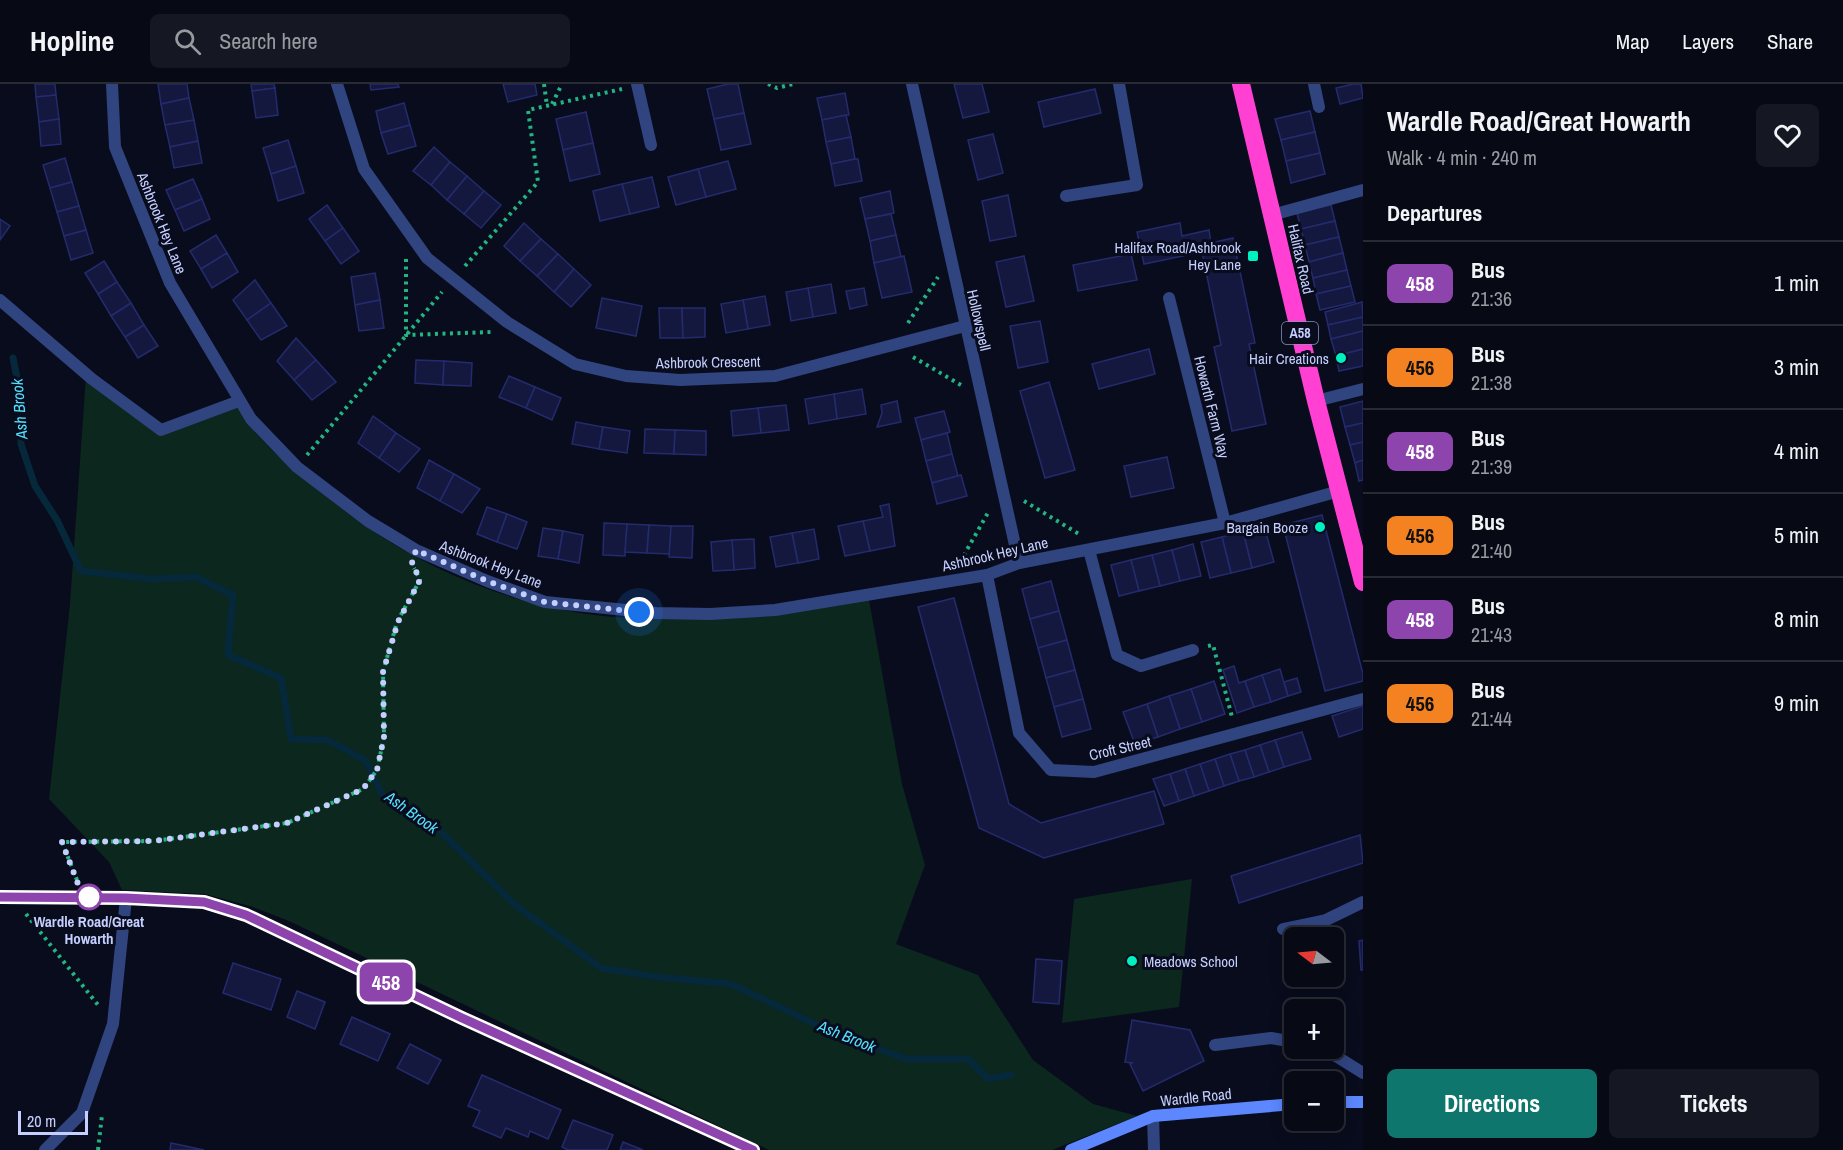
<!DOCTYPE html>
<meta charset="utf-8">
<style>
:root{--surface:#070915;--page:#151722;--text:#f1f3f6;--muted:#989aa0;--line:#282a34;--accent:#0f766e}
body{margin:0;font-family:"Archivo Narrow",sans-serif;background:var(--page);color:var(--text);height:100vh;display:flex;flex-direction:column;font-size:22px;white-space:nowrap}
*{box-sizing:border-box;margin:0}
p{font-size:20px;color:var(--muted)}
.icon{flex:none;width:33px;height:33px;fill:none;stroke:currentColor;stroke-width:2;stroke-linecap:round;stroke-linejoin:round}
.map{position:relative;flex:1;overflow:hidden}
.drawer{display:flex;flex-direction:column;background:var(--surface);width:480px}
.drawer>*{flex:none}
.badge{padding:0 12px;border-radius:9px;font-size:21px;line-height:39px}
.needle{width:39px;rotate:286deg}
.controls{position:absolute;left:1284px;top:843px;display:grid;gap:12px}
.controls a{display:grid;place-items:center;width:60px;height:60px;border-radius:9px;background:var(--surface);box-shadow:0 3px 15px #0003,0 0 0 2px var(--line);font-size:30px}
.scale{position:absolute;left:18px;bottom:15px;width:70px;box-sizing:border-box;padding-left:6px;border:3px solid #c5cfff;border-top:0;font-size:16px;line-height:21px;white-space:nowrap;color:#c5cfff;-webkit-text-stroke:4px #090c1c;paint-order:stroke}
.you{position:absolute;width:30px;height:30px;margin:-15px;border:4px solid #fff;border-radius:50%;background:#1a73e8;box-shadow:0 0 0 9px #1a73e833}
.map>.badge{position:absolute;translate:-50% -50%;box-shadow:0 0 0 3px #fff}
h2{padding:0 24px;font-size:22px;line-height:54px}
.round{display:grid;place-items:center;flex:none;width:63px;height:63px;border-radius:9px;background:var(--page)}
.head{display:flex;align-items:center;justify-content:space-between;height:102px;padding:0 24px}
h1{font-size:28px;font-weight:700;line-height:45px}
.action{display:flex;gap:12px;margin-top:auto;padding:12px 24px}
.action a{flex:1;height:69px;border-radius:9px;background:var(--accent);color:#fff;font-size:24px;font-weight:700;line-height:69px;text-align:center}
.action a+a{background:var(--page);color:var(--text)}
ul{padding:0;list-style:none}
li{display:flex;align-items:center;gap:18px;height:84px;padding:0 24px;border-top:2px solid var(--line)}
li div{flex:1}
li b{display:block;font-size:22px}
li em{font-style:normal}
li .badge{min-width:66px;font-weight:700;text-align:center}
header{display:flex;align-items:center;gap:36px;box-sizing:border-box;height:84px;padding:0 30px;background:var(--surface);border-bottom:2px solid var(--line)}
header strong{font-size:28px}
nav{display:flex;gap:33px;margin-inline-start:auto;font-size:21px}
.search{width:420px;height:54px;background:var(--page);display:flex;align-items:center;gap:15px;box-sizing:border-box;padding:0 21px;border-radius:9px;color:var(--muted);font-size:22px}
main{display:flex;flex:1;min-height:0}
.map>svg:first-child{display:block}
.green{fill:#0c271e}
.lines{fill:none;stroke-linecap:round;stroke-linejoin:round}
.stream{stroke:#05283a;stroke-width:7}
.building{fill:#14183f;stroke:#242b6d;stroke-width:1.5}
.path{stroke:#22b582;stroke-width:4;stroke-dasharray:3 4.5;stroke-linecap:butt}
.lane{stroke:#304480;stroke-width:12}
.street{stroke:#304480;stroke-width:12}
.secondary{stroke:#5c87ff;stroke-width:12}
.highway{stroke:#ff40d3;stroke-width:18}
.line-casing{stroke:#fff;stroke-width:14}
.line{stroke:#8e44ad;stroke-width:9}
.walk{stroke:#c5cfff;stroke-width:6;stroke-dasharray:0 10.8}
.poi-dot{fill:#00f0c2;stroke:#090c1c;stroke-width:2}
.stop-dot{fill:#fff;stroke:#8e44ad;stroke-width:3}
.labels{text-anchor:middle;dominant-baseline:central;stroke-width:6;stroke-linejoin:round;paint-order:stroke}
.shield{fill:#090c1c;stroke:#8d94bb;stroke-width:1.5}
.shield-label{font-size:14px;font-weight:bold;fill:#c5cfff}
.street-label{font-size:15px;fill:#c5cfff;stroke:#090c1c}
.poi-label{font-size:15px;fill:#c5cfff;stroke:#090c1c;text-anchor:end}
.stop-label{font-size:15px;font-weight:bold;fill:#c5cfff;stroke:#090c1c}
.water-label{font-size:16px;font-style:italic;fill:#53e1ff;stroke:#090c1c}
</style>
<header>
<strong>Hopline</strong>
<div class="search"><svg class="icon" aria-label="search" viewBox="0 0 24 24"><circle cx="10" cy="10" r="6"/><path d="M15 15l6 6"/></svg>Search here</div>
<nav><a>Map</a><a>Layers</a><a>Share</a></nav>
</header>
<main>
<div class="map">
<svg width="1363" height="1066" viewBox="0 0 1363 1066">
<rect width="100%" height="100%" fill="#090c1c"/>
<!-- green -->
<g class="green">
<path d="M86,292l75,57 76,-26c25,40 63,69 100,98 90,71 208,117 324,113 69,-3 139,-12 208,-18l33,184 23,81 -29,79 82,31 55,85 60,44 44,12 -85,34h-283l-480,-229 -36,-14 -48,-13 -83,-4 -13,-28 -60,-63 21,-195z"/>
<path d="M1192,795l-13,128 -117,16 12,-124z"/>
</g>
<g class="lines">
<!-- stream -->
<path class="stream" d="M13,274l8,40v46l14,42 22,34 24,51 72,8 43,-2 37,18 -5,60 53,23 10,61 37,1 38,21 17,35 54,32 77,76 87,64 57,9 73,7 99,47 76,28h62l20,20 23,-4"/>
</g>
<!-- building -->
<g class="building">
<path d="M35,0h20l1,11 -20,2z"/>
<path d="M158,0h29l2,14 -28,6z"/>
<path d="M251,0h23l1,4 -23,3z"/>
<path d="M370,0h28l1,3 -28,3z"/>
<path d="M503,0h32l2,11 -29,7z"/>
<path d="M728,0h10l6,29 -30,6 -7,-30z"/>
<path d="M954,0h28l7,28 -26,6z"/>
<path d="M1353,0h8l2,14 -23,6 -4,-16z"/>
<path d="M275,4l3,27 -22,3 -4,-27z"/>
<path d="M1095,5l6,24 -57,14 -6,-25z"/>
<path d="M845,9l4,22 -27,5 -5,-22z"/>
<path d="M56,11l3,24 -20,3 -3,-25z"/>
<path d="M189,14l5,22 -29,5 -4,-21z"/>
<path d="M404,19l6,22 -29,8 -5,-22z"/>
<path d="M1310,27l5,21 -34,8 -6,-21z"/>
<path d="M586,28l7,31 -30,7 -7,-31z"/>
<path d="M744,29l7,31 -30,6 -7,-31z"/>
<path d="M846,31l5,22 -25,5 -4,-22z"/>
<path d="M59,35l2,25 -20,2 -2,-24z"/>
<path d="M194,36l4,21 -28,6 -5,-22z"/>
<path d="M410,41l6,21 -28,8 -7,-21z"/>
<path d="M1315,48l5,21 -34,8 -5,-21z"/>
<path d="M993,50l10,39 -25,7 -10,-40z"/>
<path d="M851,53l4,22 -24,5 -5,-22z"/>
<path d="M288,56l8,26 -25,8 -8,-26z"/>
<path d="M198,57l4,22 -28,5 -4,-21z"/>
<path d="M593,59l7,31 -30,7 -7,-31z"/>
<path d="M434,63l16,15 -19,23 -18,-14z"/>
<path d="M1320,69l5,21 -34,9 -5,-22z"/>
<path d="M65,74l7,24 -22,6 -7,-23z"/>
<path d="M855,75h3l4,22 -27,5 -4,-22z"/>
<path d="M728,77l8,28 -30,8 -8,-28z"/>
<path d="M450,78l17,14 -20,24 -16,-15z"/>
<path d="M296,82l8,27 -26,8 -7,-27z"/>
<path d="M698,85l8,28 -30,8 -8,-28z"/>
<path d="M467,92l17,15 -20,23 -17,-14z"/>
<path d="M652,93l7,30 -29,7 -8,-30z"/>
<path d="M193,95l9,20 -27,11 -9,-20z"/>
<path d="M72,98l7,24 -22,6 -7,-24z"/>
<path d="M622,100l8,30 -30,7 -7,-30z"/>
<path d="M484,107l17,14 -20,23 -17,-14z"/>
<path d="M890,107l4,22 -29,6 -5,-21z"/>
<path d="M1008,111l8,41 -26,5 -8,-40z"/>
<path d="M202,115l8,20 -26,12 -9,-21z"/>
<path d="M327,121l16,23 -18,13 -16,-22z"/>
<path d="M1331,121l4,16 -34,8 -4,-16z"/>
<path d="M79,122l7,24 -22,6 -7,-24z"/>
<path d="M891,130l5,21 -26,6 -5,-22z"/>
<path d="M0,135l10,7 -10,14z"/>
<path d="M1335,137l4,16 -34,8 -4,-16z"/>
<path d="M524,139l17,16 -21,22 -16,-15z"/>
<path d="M1180,139l2,13 27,-6 2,13 22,-5 22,105 -6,1 17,80 -34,7 -18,-84 7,-2 -19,-93 -58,12 -7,-32z"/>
<path d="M343,144l16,23 -18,13 -16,-23z"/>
<path d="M86,146l7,23 -22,7 -7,-24z"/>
<path d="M216,151l11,18 -26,16 -11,-18z"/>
<path d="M896,151l5,22 -27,6 -4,-22z"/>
<path d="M1339,153l4,16 -34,9 -4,-17z"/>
<path d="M541,155l17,15 -21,22 -17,-15z"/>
<path d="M227,169l11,19 -26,16 -11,-19z"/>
<path d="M1343,169l4,17 -34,8 -4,-16z"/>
<path d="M558,170l16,15 -20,23 -17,-16z"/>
<path d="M1131,170l6,26 -59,11 -5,-26z"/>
<path d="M904,172l8,36 -30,6 -8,-35z"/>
<path d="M1024,172l10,45 -28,6 -10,-45z"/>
<path d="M104,177l13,21 -19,12 -13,-21z"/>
<path d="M574,185l17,16 -20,22 -17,-15z"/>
<path d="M1347,186l4,16 -35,8 -3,-16z"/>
<path d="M375,189l5,27 -25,5 -4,-28z"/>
<path d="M255,196l16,23 -24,17 -14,-20z"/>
<path d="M117,198l14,21 -20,13 -13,-22z"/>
<path d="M831,200l5,29 -23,4 -5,-29z"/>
<path d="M1351,202l4,16 -35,8 -4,-16z"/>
<path d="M808,204l5,29 -22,4 -5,-29z"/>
<path d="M864,204l3,17 -17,4 -4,-18z"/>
<path d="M765,212l5,29 -22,4 -5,-29z"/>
<path d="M602,214l40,8 -6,30 -40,-8z"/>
<path d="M380,216l4,28 -25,3 -4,-26z"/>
<path d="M743,216l5,29 -22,4 -5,-29z"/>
<path d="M1362,218l1,15 -35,8 -3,-13z"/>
<path d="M131,219l13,22 -19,12 -14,-21z"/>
<path d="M271,219l16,23 -26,14 -14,-20z"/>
<path d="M659,224h23l1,30h-23z"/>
<path d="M682,224h23v29l-22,1z"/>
<path d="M1363,233v14l-32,8 -3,-14z"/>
<path d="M1040,237l8,41 -30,6 -8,-42z"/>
<path d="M144,241l14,21 -20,12 -13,-21z"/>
<path d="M1363,247v18l-27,7 -5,-17z"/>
<path d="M296,254l20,22 -22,20 -17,-19z"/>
<path d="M1149,265l6,25 -56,15 -7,-25z"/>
<path d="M1363,265v17l-24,5 -3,-15z"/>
<path d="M316,276l20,22 -24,18 -18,-20z"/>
<path d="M416,276l28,1 -1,24 -28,-2z"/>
<path d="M444,277l28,2 -1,23 -28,-1z"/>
<path d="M509,292l26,11 -9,21 -27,-11z"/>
<path d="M1049,298l26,88 -30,8 -25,-87z"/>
<path d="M535,303l26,11 -9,22 -26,-12z"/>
<path d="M862,305l4,25 -29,5 -3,-25z"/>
<path d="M834,310l3,25 -28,5 -4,-25z"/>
<path d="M897,317l4,21 -24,5 5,-14 -1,-8z"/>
<path d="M1363,317v22l-18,4 -5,-20z"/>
<path d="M786,321l3,25 -28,3 -3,-25z"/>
<path d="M758,324l3,25 -28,3 -2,-25z"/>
<path d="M944,327l6,21 -29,8 -6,-22z"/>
<path d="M373,332l23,17 -17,25 -21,-15z"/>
<path d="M576,338l27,5 -4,22 -27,-5z"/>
<path d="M1363,339v19l-13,3 -5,-18z"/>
<path d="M603,343l27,4 -3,22 -28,-4z"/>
<path d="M645,345l30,1 -1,24 -30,-1z"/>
<path d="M675,346l31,1v24l-32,-1z"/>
<path d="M396,349l24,16 -21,23 -20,-14z"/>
<path d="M947,349l5,21 -26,7 -5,-21z"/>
<path d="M1363,358v18l-8,3 -5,-18z"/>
<path d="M952,370l6,22 -26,7 -6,-22z"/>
<path d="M1167,373l7,31 -43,9 -7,-31z"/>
<path d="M429,376l25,14 -14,27 -23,-13z"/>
<path d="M1363,376v20l-4,1 -4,-18z"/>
<path d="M454,390l26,15 -18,24 -22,-12z"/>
<path d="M961,391l6,21 -30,8 -5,-21z"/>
<path d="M889,420l6,42 -25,5 -7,-30 20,-4 -3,-11z"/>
<path d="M487,423l20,7 -10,28 -20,-8z"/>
<path d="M507,430l20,8 -10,27 -20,-7z"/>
<path d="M1322,431l41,159v7l-38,10 -42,-166z"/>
<path d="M863,437l7,30 -25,5 -7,-30z"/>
<path d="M604,439l23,1 -2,32 -22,-1z"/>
<path d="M627,440l22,1 -2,28 -22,-1z"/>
<path d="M649,441l22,1 -1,28 -23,-1z"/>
<path d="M671,442h22l-1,32 -23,-1z"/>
<path d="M1264,442l10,36 -22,6 -9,-37z"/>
<path d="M543,444l20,3 -5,28 -20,-3z"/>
<path d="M814,445l5,30 -21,4 -6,-30z"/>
<path d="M563,447l20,4 -4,28 -21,-4z"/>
<path d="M1243,447l9,37 -21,5 -9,-36z"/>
<path d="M792,449l6,30 -22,4 -6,-30z"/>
<path d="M1222,453l9,36 -21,5 -9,-36z"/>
<path d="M754,455l1,29 -21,2 -2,-30z"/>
<path d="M732,456l2,30 -21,1 -2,-29z"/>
<path d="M1193,460l8,32 -21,5 -8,-31z"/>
<path d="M1172,466l8,31 -20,5 -8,-31z"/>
<path d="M1152,471l8,31 -21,5 -8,-31z"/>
<path d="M1131,476l8,31 -20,5 -8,-31z"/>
<path d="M1051,497l8,30 -29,8 -8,-30z"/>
<path d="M954,514l55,206 32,19 113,-32 10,33 -120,34 -65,-30 -61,-221z"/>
<path d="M1059,527l8,29 -29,8 -8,-29z"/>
<path d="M1067,556l8,30 -29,8 -8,-30z"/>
<path d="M1234,582l5,17 6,-2 9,26 -17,6 -14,-43z"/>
<path d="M1280,585l8,27 -17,6 -9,-27z"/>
<path d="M1075,586l8,29 -29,8 -8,-29z"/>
<path d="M1262,591l9,27 -17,5 -9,-26z"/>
<path d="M1297,594l4,14 -13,4 -4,-14z"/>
<path d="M1214,597l11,33 -23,8 -11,-33z"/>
<path d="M1191,605l11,33 -22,7 -11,-33z"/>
<path d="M1169,612l11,33 -22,8 -11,-33z"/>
<path d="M1083,615l8,30 -29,8 -8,-30z"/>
<path d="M1147,620l11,33 -23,7 -12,-32z"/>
<path d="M1363,622v23l-24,8 -7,-21z"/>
<path d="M1302,648l9,27 -27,8 -9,-27z"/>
<path d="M1275,656l9,27 -15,5 -9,-27z"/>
<path d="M1260,661l9,27 -15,5 -9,-27z"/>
<path d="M1245,666l9,27 -15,4 -9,-27z"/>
<path d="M1230,670l9,27 -15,5 -9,-27z"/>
<path d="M1215,675l9,27 -15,5 -9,-27z"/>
<path d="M1200,680l9,27 -15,5 -9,-27z"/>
<path d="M1185,685l9,27 -15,5 -9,-27z"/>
<path d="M1170,690l9,27 -15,5 -11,-27z"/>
<path d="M1360,751l3,28 -124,40 -8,-27z"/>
<path d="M1363,856v30h-2l-2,-29z"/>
<path d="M1036,875l26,2 -3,43 -26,-2z"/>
<path d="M233,879l48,16 -10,31 -48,-17z"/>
<path d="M297,907l28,11 -10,27 -28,-12z"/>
<path d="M352,933l38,17 -12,27 -38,-17z"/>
<path d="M1132,936l58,10 14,31 -61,30 -13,-27 2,-1 -7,-1z"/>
<path d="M410,960l31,16 -13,24 -31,-16z"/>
<path d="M482,991l79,35 -13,29 -18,-8 -2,6 -22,-9 -5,10 -28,-12 7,-15 -12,-5z"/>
<path d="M573,1036l40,15 -6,15h-39l-6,-3z"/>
<path d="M623,1058l20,8h-23z"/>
<path d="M171,1059l33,7h-34z"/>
</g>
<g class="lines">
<!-- path -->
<g class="path">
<path d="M544,0l3,22"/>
<path d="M768,0l9,4 16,-4"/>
<path d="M552,20l10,-20"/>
<path d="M406,175v76l85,-3"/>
<path d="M465,182l73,-84 -10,-72 94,-21"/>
<path d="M908,239l30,-46"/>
<path d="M913,273l48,28"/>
<path d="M307,371l135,-163"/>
<path d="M1024,417l55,33"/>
<path d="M960,478l29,-51"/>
<path d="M1208,562l5,-1 19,72"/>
<path d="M77,796l-15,-38 92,-1 133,-18 76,-34 14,-19 7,-33 -1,-65 14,-50 23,-42 -6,-12"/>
<path d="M26,830l72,91"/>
<path d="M98,1066l4,-35"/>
</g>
<!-- lane -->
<g class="lane">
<path d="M0,216l92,79 69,51 78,-29"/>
<path d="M1089,466l28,105 24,11 52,-16"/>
<path d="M1215,961l56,-7 23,4"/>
<path d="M1323,964l40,25"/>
</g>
<!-- street -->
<g class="street">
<path d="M112,0l3,63 55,136 81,136 46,48 71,54 48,29 71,31 58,21 111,11 54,1 65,-4 212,-35 32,-12 206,-40 114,-32"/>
<path d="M337,0l27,85 63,89 80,64 68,42 51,12 54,4 95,-4 190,-50"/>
<path d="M637,0l14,61"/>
<path d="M912,0l107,479"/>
<path d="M1314,0l5,23"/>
<path d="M1066,112l71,-11 -18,-101"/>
<path d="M1272,131l91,-25"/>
<path d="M1169,214l56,225"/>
<path d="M1316,317l47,-12"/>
<path d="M987,491l32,158 32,37 43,2 269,-73"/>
<path d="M1283,845l43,-9 37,-18"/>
<path d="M1153,1032l1,34"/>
<path d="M45,1066l37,-37 31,-89 13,-126"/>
</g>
<!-- secondary -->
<g class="secondary">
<path d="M0,813l126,1 78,4 42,13 216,103 291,132"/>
<path d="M1334,1018h29"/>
<path d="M1071,1066l82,-34 141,-12"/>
</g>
<!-- highway -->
<path class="highway" d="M1241,0l75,317 47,181"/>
</g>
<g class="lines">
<!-- line casing -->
<g class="line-casing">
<path id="line" d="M0,813l126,1 78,4 42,13 216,103 291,132"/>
</g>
<!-- line -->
<use href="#line" class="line"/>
<!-- walk -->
<path class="walk" d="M89,813h-6l-21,-55 92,-1 133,-18 76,-34 14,-19 7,-33 -1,-65 15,-50 22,-42 -8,-17 4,-13 71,31 58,21 94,10"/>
</g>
<!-- markers -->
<g class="poi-dot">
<rect x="1247" y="166" width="12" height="12" rx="3"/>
<circle cx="1341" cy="274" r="6"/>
<circle cx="1320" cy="443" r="6"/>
<circle cx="1132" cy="877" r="6"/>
</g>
<circle class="stop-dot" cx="89" cy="813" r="12"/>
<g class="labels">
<!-- shield labels -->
<rect class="shield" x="1282" y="238" width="36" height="22" rx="4.5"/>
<g class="shield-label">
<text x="1300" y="249">A58</text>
</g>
<!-- street labels -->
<g class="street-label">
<text transform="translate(162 139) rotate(68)">Ashbrook Hey Lane</text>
<text transform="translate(1301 175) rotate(77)">Halifax Road</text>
<text transform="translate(979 236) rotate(77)">Hollowspell</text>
<text transform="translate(708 278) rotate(-1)">Ashbrook Crescent</text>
<text transform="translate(1212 323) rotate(76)">Howarth Farm Way</text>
<text transform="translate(995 470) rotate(-13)">Ashbrook Hey Lane</text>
<text transform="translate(491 480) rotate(21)">Ashbrook Hey Lane</text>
<text transform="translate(1120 664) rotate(-13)">Croft Street</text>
<text transform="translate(1196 1013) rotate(-6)">Wardle Road</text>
</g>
<!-- poi labels -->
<g class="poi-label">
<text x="1241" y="163">Halifax Road/Ashbrook<tspan x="1241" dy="17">Hey Lane</tspan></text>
<text x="1329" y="274">Hair Creations</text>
<text x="1308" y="443">Bargain Booze</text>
<text x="1144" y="877" text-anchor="start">Meadows School</text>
</g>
<!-- stop labels -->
<g class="stop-label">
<text x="89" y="837">Wardle Road/Great<tspan x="89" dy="17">Howarth</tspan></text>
</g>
<!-- water labels -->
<g class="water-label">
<text transform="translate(19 325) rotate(-95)">Ash Brook</text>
<text transform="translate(412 728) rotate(35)">Ash Brook</text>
<text transform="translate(847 952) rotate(22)">Ash Brook</text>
</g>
</g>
</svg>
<div class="controls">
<a><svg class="needle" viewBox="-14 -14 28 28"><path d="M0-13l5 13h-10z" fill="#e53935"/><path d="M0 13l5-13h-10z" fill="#989aa0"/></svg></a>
<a>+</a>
<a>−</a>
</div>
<div class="scale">20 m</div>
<div class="you" style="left:639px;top:528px"></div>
<b class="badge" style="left:386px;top:898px;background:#8e44ad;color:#fff">458</b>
</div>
<section class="drawer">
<div class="head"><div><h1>Wardle Road/Great Howarth</h1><p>Walk · 4 min · 240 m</p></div><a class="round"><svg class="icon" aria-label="heart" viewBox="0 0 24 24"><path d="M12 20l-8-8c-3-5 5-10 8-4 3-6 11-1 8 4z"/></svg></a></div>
<h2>Departures</h2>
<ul>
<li><span class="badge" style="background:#8e44ad;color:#fff">458</span><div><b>Bus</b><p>21:36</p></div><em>1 min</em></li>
<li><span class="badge" style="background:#f58220;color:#111">456</span><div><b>Bus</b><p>21:38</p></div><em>3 min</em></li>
<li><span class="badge" style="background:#8e44ad;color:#fff">458</span><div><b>Bus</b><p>21:39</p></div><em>4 min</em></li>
<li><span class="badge" style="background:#f58220;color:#111">456</span><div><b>Bus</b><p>21:40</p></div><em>5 min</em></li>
<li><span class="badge" style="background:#8e44ad;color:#fff">458</span><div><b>Bus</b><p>21:43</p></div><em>8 min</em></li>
<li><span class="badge" style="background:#f58220;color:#111">456</span><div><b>Bus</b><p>21:44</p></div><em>9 min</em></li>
</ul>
<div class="action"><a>Directions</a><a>Tickets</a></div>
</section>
</main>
